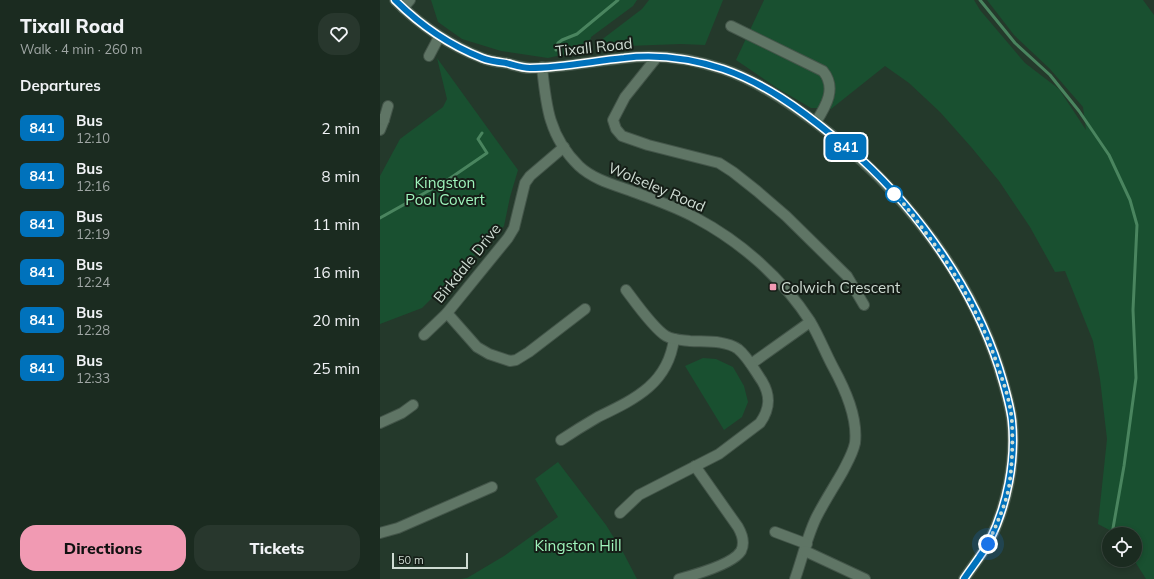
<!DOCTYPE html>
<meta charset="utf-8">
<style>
:root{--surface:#1b2b20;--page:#28372d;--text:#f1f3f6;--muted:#a0a7a5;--line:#39473e;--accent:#f19ab3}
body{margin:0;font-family:Mulish,sans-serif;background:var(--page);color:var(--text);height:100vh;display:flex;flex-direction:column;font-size:15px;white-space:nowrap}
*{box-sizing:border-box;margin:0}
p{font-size:13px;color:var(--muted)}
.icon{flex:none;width:22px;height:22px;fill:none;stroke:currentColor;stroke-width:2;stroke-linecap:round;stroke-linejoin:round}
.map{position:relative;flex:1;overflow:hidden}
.panel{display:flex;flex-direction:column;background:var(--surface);width:380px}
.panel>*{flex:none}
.badge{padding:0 8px;border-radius:6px;font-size:14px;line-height:26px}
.controls{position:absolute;left:722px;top:527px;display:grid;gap:8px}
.controls a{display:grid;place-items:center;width:40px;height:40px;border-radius:50%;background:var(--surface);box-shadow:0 2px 6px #0003,0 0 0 1px var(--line);font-size:20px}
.scale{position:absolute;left:12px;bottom:10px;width:76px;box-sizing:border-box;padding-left:4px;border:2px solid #cfdcd3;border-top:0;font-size:11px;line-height:14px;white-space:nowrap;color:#cfdcd3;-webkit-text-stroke:3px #151e17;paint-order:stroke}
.you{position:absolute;width:20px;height:20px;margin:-10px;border:3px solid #fff;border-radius:50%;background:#1a73e8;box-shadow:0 0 0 6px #1a73e833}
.map>.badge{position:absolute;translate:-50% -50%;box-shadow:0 0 0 2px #fff}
h2{padding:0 20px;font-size:15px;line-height:36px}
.round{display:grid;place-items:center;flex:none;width:42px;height:42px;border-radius:16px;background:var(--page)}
.overview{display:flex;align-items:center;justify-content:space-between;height:68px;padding:0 20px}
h1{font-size:19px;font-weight:800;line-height:30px}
.action{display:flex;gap:8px;margin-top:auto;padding:8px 20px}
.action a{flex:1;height:46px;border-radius:16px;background:var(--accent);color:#111;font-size:16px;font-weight:800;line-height:46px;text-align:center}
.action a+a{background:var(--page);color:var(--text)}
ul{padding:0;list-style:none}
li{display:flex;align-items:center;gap:12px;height:48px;padding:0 20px}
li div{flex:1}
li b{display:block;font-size:15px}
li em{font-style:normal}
li .badge{min-width:44px;font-weight:700;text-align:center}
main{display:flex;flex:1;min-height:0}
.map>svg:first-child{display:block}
.green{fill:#195030}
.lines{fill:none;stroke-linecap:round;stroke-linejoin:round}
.stream{stroke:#4a855f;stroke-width:3}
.minor-casing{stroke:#435549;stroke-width:12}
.minor{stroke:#5f7565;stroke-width:10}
.line-casing{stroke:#fff;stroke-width:9}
.line{stroke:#0072bc;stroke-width:6}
.walk{stroke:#cfdcd3;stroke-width:4;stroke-dasharray:0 7.2}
.stop-dot{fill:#fff;stroke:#0072bc;stroke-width:2}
.poi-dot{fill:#f19ab3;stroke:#151e17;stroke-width:1.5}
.labels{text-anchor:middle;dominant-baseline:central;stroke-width:4;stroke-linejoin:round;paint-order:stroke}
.street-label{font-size:15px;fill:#cfdcd3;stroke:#151e17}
.park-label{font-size:15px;fill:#9ff5bc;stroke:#151e17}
.poi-label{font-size:15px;fill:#cfdcd3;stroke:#151e17;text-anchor:start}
</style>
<main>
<section class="panel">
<div class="overview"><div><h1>Tixall Road</h1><p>Walk · 4 min · 260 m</p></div><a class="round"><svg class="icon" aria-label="heart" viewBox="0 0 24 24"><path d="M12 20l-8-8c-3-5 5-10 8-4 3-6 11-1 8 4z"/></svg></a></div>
<h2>Departures</h2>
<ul>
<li><span class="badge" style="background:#0072bc;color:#fff">841</span><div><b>Bus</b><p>12:10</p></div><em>2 min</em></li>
<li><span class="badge" style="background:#0072bc;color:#fff">841</span><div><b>Bus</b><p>12:16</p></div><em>8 min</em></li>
<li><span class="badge" style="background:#0072bc;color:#fff">841</span><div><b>Bus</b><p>12:19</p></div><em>11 min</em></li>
<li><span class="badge" style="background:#0072bc;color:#fff">841</span><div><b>Bus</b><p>12:24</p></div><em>16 min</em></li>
<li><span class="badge" style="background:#0072bc;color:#fff">841</span><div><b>Bus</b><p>12:28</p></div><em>20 min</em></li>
<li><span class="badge" style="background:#0072bc;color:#fff">841</span><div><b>Bus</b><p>12:33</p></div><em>25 min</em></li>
</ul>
<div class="action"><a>Directions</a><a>Tickets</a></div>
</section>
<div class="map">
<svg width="774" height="579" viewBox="0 0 774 579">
<rect width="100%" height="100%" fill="#24392b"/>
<!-- green -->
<g class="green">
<path d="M51,0h206l-4,6 -42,31 -2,12 -41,9 -47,-7 -39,-12 -24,-17z"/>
<path d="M269,0h74l-18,45 -24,-1 -81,3v-6l42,-32z"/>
<path d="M384,0h210l6,10 45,53 34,26 27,41 -3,-23 -33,-38 -36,-34 -27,-35h156l11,15v564h-8l-12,-19 1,-26h-18l-19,-10 9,-85 -7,-60 -7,-38 -28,-70 -10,1 -25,-45 -31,-46 -27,-33 -32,-36 -31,-29 -24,-17 -54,43 -10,-7 -3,6h-7l-34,-20 -41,-28z"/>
<path d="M57,58l81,112 -8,27 -6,29 -82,82 -42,16v-148l20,-37 43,-32 4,-8z"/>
<path d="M323,358l13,1 17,8 11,19 4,16 -6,15 -18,13 -39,-64z"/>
<path d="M178,462l48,63 18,29 13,25h-177l7,-1 37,-22 54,-39 -23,-38z"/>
</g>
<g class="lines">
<!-- stream -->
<g class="stream">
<path d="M600,0l35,43 35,32 29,36 30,44 21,45 7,25 -4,85 3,68 -12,88 -12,68"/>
<path d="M176,50l2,-7 4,-3 15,-6 41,-34"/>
<path d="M0,218l66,-37 41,-28 -9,-14 4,-6"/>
</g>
<!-- minor casing -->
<g class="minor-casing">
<g id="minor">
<path d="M15,0c25,25 54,45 87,58 7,3 16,4 24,5 8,2 16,5 24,5 32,0 63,-7 95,-10 32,-4 67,1 98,11 27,9 51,24 74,40 90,62 168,153 202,259 5,17 11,35 13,53 4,40 -5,85 -23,121 -7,13 -17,25 -25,37"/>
<path d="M23,8l7,-8"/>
<path d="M351,26l92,45c14,17 3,35 -7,51"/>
<path d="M49,56l10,-19"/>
<path d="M277,57l-32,40 -12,23 3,9 6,7 26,9 71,18 14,9 24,19 29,25 61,60 17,29"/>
<path d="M162,67c4,39 7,70 37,99 15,14 36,19 55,26 21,8 42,15 62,26 45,24 86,60 114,103 9,15 15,31 23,46 12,22 25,50 22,76 -2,10 -8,20 -12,28 -9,16 -19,31 -27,47 -9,19 -14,41 -21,61"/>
<path d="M0,119l4,1 -4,10"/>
<path d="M4,120l4,-14"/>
<path d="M67,313l30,34 12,7 21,7 6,-1 13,-8 56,-43"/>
<path d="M44,335l23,-22 61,-75 6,-10 11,-45 5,-7 34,-29"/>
<path d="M371,364l59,-42"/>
<path d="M0,423l22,-10 11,-8"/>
<path d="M181,440c12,-8 25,-16 37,-23 37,-18 70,-33 76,-78"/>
<path d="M240,513l19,-18 80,-41 41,-31c10,-14 11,-27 2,-42 -7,-10 -14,-24 -24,-32 -13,-9 -33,-7 -48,-8 -8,-1 -17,-1 -24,-5 -12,-7 -31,-34 -40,-46"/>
<path d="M395,532l32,12"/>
<path d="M0,533l18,-5 94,-41"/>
<path d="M425,551l60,28"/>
<path d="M299,579c15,-4 54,-15 62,-28 4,-8 1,-17 -3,-24l-43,-61"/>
</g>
</g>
<!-- minor -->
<use href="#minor" class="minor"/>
</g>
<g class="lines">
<!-- line casing -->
<g class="line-casing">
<path id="line" d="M15,0c25,25 54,45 87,58 7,3 16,4 24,5 8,2 16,5 24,5 32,0 63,-7 94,-10 33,-4 68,1 99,11 41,14 77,40 110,67 9,7 18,14 27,22 60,55 114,132 139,210 5,17 11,35 13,53 4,40 -5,85 -23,121 -7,13 -17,25 -25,37"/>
</g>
<!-- line -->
<use href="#line" class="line"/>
<!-- walk -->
<path class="walk" d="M514,194c11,10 20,23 29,35 34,44 60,91 77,144 6,16 11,33 12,50 1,21 0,43 -3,64 -4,20 -13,38 -21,57"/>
</g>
<!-- markers -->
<circle class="stop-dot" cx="514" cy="194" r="8"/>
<rect class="poi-dot" x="389" y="283" width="8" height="8" rx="2"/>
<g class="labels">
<!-- street labels -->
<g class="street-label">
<text transform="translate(214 47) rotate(-6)">Tixall Road</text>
<text transform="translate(277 187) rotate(23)">Wolseley Road</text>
<text transform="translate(87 263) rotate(-51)">Birkdale Drive</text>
</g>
<!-- park labels -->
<g class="park-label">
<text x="65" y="182">Kingston<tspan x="65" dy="17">Pool Covert</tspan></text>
<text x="198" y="545">Kingston Hill</text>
</g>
<!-- poi labels -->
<g class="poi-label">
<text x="401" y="287">Colwich Crescent</text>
</g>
</g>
</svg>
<div class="controls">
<a><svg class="icon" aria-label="locate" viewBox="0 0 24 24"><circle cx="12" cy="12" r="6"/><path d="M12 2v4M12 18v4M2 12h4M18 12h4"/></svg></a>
</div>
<div class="scale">50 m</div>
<div class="you" style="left:608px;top:544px"></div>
<b class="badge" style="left:466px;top:147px;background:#0072bc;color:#fff">841</b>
</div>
</main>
